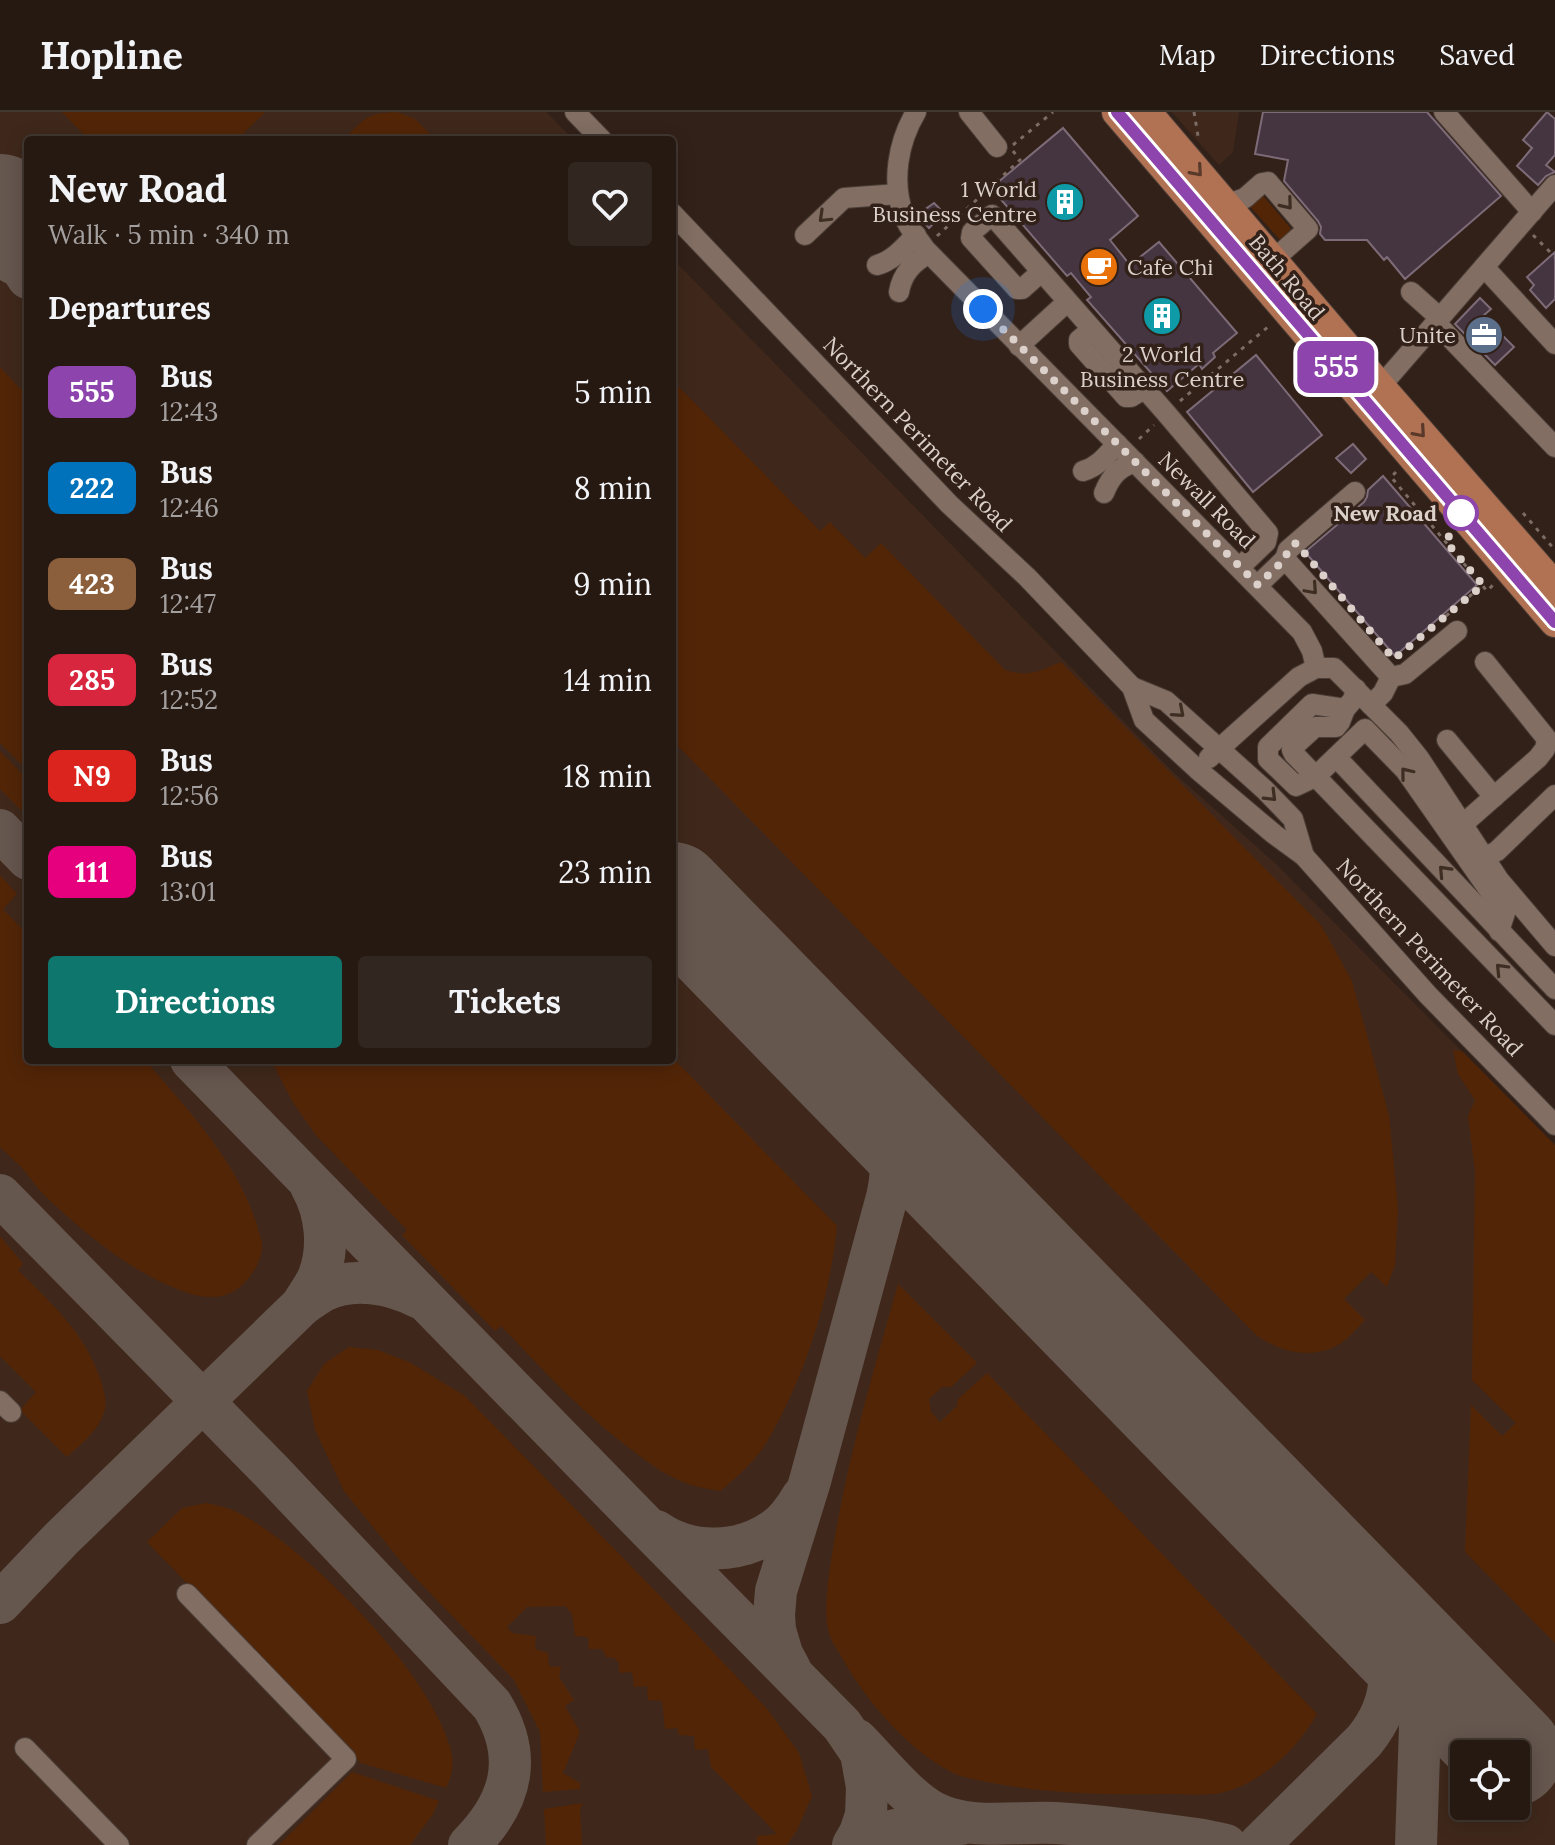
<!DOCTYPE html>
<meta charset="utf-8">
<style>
:root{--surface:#261912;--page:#322620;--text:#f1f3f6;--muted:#a4a09f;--line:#423832;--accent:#0f766e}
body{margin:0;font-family:Lora,serif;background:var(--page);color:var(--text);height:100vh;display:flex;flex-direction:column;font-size:30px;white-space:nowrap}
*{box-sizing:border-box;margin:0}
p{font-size:26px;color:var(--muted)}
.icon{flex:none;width:44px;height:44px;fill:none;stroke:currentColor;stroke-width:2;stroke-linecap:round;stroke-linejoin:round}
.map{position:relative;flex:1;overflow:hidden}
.side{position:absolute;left:24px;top:24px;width:652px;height:928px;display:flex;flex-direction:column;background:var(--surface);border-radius:8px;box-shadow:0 4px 20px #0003,0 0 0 2px var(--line)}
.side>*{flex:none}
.badge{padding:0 16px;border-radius:12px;font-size:28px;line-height:52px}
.buttons{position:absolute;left:1450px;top:1628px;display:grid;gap:16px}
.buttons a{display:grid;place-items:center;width:80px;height:80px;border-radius:8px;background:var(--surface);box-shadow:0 4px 20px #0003,0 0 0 2px var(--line);font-size:40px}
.you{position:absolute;width:40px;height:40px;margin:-20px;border:6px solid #fff;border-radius:50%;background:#1a73e8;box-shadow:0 0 0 12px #1a73e833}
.map>.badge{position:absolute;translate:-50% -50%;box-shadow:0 0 0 4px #fff}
h2{padding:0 24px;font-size:30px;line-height:72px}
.round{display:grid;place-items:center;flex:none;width:84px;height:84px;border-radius:8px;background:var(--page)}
.summary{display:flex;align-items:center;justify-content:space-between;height:136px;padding:0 24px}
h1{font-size:38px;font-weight:700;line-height:60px}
.button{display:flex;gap:16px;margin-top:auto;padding:16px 24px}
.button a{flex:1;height:92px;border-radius:8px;background:var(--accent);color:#fff;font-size:32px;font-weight:700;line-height:92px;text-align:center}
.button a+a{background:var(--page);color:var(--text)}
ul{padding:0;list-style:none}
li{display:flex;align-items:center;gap:24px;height:96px;padding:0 24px}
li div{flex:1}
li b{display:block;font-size:30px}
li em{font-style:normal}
li .badge{min-width:88px;font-weight:700;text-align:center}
header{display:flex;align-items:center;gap:48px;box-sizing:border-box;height:112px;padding:0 40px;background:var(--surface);border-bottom:2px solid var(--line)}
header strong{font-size:38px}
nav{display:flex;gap:44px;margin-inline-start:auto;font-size:28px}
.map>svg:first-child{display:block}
.built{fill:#3f281b;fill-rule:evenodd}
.green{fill:#522507}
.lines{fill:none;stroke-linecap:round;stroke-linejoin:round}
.taxiway{stroke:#65564e;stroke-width:42}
.runway{stroke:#65564e;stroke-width:106}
.building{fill:#453541;stroke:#7d6b78;stroke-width:2}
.minor-casing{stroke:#4b3e37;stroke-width:22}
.highway-casing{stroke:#4b3e37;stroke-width:32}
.path{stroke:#7b6d65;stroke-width:3;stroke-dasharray:4 6;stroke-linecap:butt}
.minor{stroke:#826e63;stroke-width:20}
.highway{stroke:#b17153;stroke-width:30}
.oneway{stroke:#58392a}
.oneway2{stroke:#3e2d23}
.line-casing{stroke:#fff;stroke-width:18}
.line{stroke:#8e44ad;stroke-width:12}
.walk{stroke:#dbd0ca;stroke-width:8;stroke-dasharray:0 14.4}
.stop-dot{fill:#fff;stroke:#8e44ad;stroke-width:4}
.labels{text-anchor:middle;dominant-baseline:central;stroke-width:7;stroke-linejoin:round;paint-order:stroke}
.poi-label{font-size:22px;fill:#dbd0ca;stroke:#322118;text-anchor:end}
.street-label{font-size:22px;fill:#dbd0ca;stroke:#322118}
.stop-label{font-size:22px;font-weight:bold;fill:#dbd0ca;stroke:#322118;text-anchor:end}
</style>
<header>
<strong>Hopline</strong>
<nav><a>Map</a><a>Directions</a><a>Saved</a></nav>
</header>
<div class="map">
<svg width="1555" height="1733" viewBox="0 0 1555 1733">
<rect width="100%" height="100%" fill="#322118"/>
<!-- built -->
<g class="built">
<path d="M0,0h546l28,28h-546v920h644v-802l500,513 104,93 279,281v700h-1555zM1464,1642h52v52h-52z"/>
<path d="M1172,0h67l-6,40 -14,13z"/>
</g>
<!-- green -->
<g class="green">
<path d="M62,0h203l-28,28h-148z"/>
<path d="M397,0l18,7 21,21h-93c21,-21 23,-27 54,-28z"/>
<path d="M1259,79l34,40 -12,10 -35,-39z"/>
<path d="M0,255l28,30v374l-28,-28z"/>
<path d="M672,268l148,151 10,-9 35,36 16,-15 124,127c25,8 33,1 56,-8l260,263 31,56 37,134 9,93 -3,57 -8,22 -16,-15 -27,27 21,21c-9,9 -18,21 -29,26 -28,14 -57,5 -80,-11l-584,-595z"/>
<path d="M0,639l28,29v37l-28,-28z"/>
<path d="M0,763l17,19 -14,15 25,26v125h117c43,50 92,101 112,165 1,6 4,12 5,18 1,14 -7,28 -16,38 -14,17 -35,19 -55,13 -56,-18 -103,-58 -146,-98 -8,-8 -15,-19 -23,-28 -7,-7 -15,-14 -22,-21z"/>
<path d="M1453,938l9,1 93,94v498l-90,-91 6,-147 31,31 14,-13 -44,-43 3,-209 -7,-55 7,-16 -17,-26z"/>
<path d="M672,945l165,169c-6,65 -28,136 -58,194 -7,12 -13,26 -23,37 -10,12 -23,23 -35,34 -10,-2 -20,-3 -30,-6 -22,-7 -41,-21 -59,-35 -49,-36 -89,-80 -131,-124l-6,5 -93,-96 5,-5 -92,-96 -23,-33 -21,-41h401z"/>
<path d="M0,1124l23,28 -5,6c33,33 66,62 82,108 3,9 7,21 5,30 -4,21 -23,35 -38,49l-47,-47 16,-18 -36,-36z"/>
<path d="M898,1172l79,79 -26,24h-9l-13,12 2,13 9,10 17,-16 1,-7 29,-26 330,341c-17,30 -42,55 -73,71 -7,3 -16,6 -23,8 -17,3 -37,1 -54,1 -59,1 -117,0 -175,-11 -14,-3 -29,-5 -41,-11 -45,-24 -87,-73 -111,-118 -4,-6 -9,-14 -11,-21 -6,-19 -1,-52 2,-72 14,-94 41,-185 67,-277z"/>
<path d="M349,1235l29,3 33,13 54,33 202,207 101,107 31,43 13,43 -15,34 -10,15h-30v-9l20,-2 -66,-67 -3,-18 -13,1 -1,-14 -15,-1 -2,-7 -12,1 -3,-28 -14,-1 -1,-14 -13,1 -2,-15 -13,1v-10l-5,-5 -8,-1 -4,-8h-13l-1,-12 -13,-1 -3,-22 -7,-8 -38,1 -20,20 5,6 24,3 -1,13 13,4 1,13 12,1 -2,10 15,23 -9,6 15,26 -17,41 17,10v6l-37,3 -3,-60 -26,-52 -107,-111 -63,-78 -29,-61 -8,-39 17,-27z"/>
<path d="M206,1391c9,2 20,4 29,8 71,35 194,160 215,236 5,15 2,29 -4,41l-85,-25 -214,-221 35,-34z"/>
<path d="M352,1660l87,29 -6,13 -23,31h-131z"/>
<path d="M583,1691l-3,6 2,36h-36l-2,-36z"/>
</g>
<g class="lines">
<!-- taxiway -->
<g class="taxiway">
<path d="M0,124l28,42"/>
<path d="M0,718l28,29"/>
<path d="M191,948l448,459 203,206 19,28 6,34 -1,28 -6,18 -7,12"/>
<path d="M0,1083l271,276 221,234c32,53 19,98 -23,140"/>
<path d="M302,1193c7,-5 14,-10 21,-14 30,-15 68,-8 97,7"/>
<path d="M656,1419c34,24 84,23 118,-1 12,-8 21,-21 28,-33"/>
<path d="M0,1491l61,-64 241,-234c5,-9 12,-18 16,-27 12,-30 8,-65 -7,-92"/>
<path d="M1400,1529c11,18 19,34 21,56l-5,148"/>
<path d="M790,1557l-8,-15 -7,-24 -1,-15 2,-24 34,-110 77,-284c9,-39 2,-64 -17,-99"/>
<path d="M857,1628c21,21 50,58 76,72 37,19 82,9 122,11 35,2 70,6 104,11 23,3 45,5 67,11"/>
<path d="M859,1733c32,-20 65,-20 102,-21"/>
<path d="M1259,1733l105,-104c35,-43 31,-84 6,-130"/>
</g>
<!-- runway -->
<g class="runway">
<path d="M0,95l28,28"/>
<path d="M672,783l838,859"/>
</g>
</g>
<!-- building -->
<g class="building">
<path d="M1263,0h164l74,84 -96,83 -18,-22 -3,3 -17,-20h-42l-5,-6 1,-7 -3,-6 -34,-40 4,-21 -33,-6z"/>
<path d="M1547,0l8,7v36l-9,10 9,7 -9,4 -8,9 -21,-19 15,-18 -9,-8z"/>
<path d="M1063,16l75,88 -28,24 20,25 29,-23 78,91 -24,20 2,4 -13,12 -3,-5 -32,27 -80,-91 4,-3 -20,-24 -4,3 -76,-88z"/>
<path d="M934,91l10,10 -15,15 -12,-13z"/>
<path d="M1555,140v47l-9,9 -16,-18 4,-5 -7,-8z"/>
<path d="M1480,186l11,11 -8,7 31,31 -19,18 -40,-41z"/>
<path d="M1256,243l66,80 -69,57 -66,-80z"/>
<path d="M1353,332l13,15 -15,14 -15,-15z"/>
<path d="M1383,364l94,109 -82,71 -90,-104 59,-50 3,-5 1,-7z"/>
</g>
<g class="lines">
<!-- minor casing -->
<g class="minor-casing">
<g id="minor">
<path d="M575,0l27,28"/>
<path d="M916,0c-18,30 -25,70 -12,104 4,12 14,22 21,33l377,383 10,19 4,17h18l65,65 20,25 80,122 56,66"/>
<path d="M969,0l28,35"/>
<path d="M1444,0l88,100"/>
<path d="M1226,93l19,-7 17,-15 6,-1 5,6 35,41 -35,31"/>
<path d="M672,101l277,291 78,73 105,110 12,33 53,49 77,65 30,22 124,139 127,130"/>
<path d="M805,123l39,-37 54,-4"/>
<path d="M877,153c16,-4 27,-18 39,-30"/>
<path d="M1484,155l71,77"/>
<path d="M1041,160l-19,17h-5l-46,-51 1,-6 20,-17 174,198 102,120 -2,9 -26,25"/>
<path d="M899,180c3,-18 15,-31 30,-38"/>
<path d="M1411,180l29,26"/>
<path d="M1436,211l119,124"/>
<path d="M1091,218l-12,10v4l47,53h5l13,-8"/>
<path d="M1019,234l48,-44"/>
<path d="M1380,275l175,-202"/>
<path d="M1083,359c15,-4 24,-16 34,-27"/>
<path d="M1104,381c7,-17 14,-25 31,-31"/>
<path d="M1285,447l3,-9 67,-58"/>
<path d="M1258,473l27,-26 106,118 -8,16 -12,12"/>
<path d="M1391,565l14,-3 52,-43"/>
<path d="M1132,575l34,14 99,89 28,29 11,37"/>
<path d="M1356,577l-3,11 -8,9 -33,-5 -44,43v12l28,27 19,-9 50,-48 40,41 100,143 -6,18"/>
<path d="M1345,597l-5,13 -4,5h-21l-21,19 -2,4 2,4 261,271"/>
<path d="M1447,628l47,57"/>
<path d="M1336,645l219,232"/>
<path d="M1209,646l90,-81 17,-9"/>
<path d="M1462,713l76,-67 7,-9 2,-10 -62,-77"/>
<path d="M1484,746l13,-7 58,-56"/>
<path d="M0,1289l11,11"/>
<path d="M187,1482l159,165 -89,86"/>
<path d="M25,1636l94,97"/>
</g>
</g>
<!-- highway casing -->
<g class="highway-casing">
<g id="highway">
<path d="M1117,0l438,510"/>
<path d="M1146,0l234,275 175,200"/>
</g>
</g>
<!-- path -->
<g class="path">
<path d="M1194,0l4,24"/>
<path d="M1013,33l40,-33"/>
<path d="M1533,123l22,22"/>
<path d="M937,124l83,-76 -7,-9"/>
<path d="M1180,289l89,-75"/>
<path d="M1139,327l15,-14"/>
<path d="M1396,360l-5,5 96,114 6,-6"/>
<path d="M1523,401l32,37"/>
<path d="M1446,504l37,-31"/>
</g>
<!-- minor -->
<use href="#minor" class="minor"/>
<!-- highway -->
<use href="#highway" class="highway"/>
</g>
<!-- one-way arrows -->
<defs><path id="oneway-chevron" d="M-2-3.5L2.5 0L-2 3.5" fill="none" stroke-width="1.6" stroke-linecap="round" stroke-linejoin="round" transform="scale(2)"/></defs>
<g class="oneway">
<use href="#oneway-chevron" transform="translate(1197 59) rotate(49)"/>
<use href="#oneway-chevron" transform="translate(1420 320) rotate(49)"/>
</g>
<g class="oneway2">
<use href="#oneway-chevron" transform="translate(1287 92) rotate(50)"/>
<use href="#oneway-chevron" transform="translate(824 105) rotate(136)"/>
<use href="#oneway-chevron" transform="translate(1312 477) rotate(48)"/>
<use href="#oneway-chevron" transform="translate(1179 600) rotate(41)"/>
<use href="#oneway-chevron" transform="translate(1406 661) rotate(-129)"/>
<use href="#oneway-chevron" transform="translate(1271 684) rotate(45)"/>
<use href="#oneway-chevron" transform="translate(1444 759) rotate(-133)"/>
<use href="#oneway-chevron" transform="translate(1501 857) rotate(-134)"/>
</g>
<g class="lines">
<!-- line casing -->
<g class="line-casing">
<path id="line" d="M1117,0l438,510"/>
</g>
<!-- line -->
<use href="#line" class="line"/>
<!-- walk -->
<path class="walk" d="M983,197l275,276 27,-26 3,-9 8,-7 98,116 89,-74 -37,-43 15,-29"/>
</g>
<!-- icons -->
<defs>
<g id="building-disc" transform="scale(2)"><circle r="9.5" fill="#0f9aa8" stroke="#322118"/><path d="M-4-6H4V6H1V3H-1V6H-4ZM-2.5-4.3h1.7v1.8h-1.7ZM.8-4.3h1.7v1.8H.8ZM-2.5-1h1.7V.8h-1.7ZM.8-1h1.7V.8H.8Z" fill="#fff"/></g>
<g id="cafe-disc" transform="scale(2)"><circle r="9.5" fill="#e8710a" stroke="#322118"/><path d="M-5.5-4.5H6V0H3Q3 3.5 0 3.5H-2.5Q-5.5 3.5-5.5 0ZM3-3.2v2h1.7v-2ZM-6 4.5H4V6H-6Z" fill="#fff"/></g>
<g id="office-disc" transform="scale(2)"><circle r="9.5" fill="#5c6f8a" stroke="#322118"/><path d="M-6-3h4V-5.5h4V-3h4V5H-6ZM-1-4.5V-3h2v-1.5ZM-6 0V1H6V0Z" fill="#fff"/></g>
</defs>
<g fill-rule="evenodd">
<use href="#building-disc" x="1065" y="90"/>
<use href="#cafe-disc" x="1099" y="155"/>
<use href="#building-disc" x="1162" y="204"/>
<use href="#office-disc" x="1484" y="223"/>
</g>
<!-- markers -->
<circle class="stop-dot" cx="1461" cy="401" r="16"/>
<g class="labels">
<!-- poi labels -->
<g class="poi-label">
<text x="1037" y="77">1 World<tspan x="1037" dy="25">Business Centre</tspan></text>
<text x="1127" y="155" text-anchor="start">Cafe Chi</text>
<text x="1456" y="223">Unite</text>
<text x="1162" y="242" text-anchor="middle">2 World<tspan x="1162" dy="25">Business Centre</tspan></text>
</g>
<!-- street labels -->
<g class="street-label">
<text transform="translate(1287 165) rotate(50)">Bath Road</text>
<text transform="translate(918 322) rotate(46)">Northern Perimeter Road</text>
<text transform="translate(1207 388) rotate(45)">Newall Road</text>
<text transform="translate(1430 845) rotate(47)">Northern Perimeter Road</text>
</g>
<!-- stop labels -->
<g class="stop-label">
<text x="1437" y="401">New Road</text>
</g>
</g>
</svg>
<div class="buttons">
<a><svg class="icon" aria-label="locate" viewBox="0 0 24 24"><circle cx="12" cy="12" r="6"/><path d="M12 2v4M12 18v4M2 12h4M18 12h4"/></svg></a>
</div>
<div class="you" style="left:983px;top:197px"></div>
<b class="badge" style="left:1336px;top:255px;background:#8e44ad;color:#fff">555</b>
<section class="side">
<div class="summary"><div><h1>New Road</h1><p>Walk · 5 min · 340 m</p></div><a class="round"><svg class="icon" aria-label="heart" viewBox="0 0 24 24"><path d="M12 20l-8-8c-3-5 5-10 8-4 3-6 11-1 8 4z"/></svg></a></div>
<h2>Departures</h2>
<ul>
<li><span class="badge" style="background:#8e44ad;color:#fff">555</span><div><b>Bus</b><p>12:43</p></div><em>5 min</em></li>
<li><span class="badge" style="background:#0072bc;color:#fff">222</span><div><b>Bus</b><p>12:46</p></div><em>8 min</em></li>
<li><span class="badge" style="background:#8b5e3c;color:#fff">423</span><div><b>Bus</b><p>12:47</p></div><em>9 min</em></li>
<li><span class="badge" style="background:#d7263d;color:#fff">285</span><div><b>Bus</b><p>12:52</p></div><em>14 min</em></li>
<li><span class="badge" style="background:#dc241f;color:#fff">N9</span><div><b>Bus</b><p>12:56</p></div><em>18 min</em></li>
<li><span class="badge" style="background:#e6007e;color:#fff">111</span><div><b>Bus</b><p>13:01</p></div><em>23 min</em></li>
</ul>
<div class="button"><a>Directions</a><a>Tickets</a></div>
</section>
</div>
